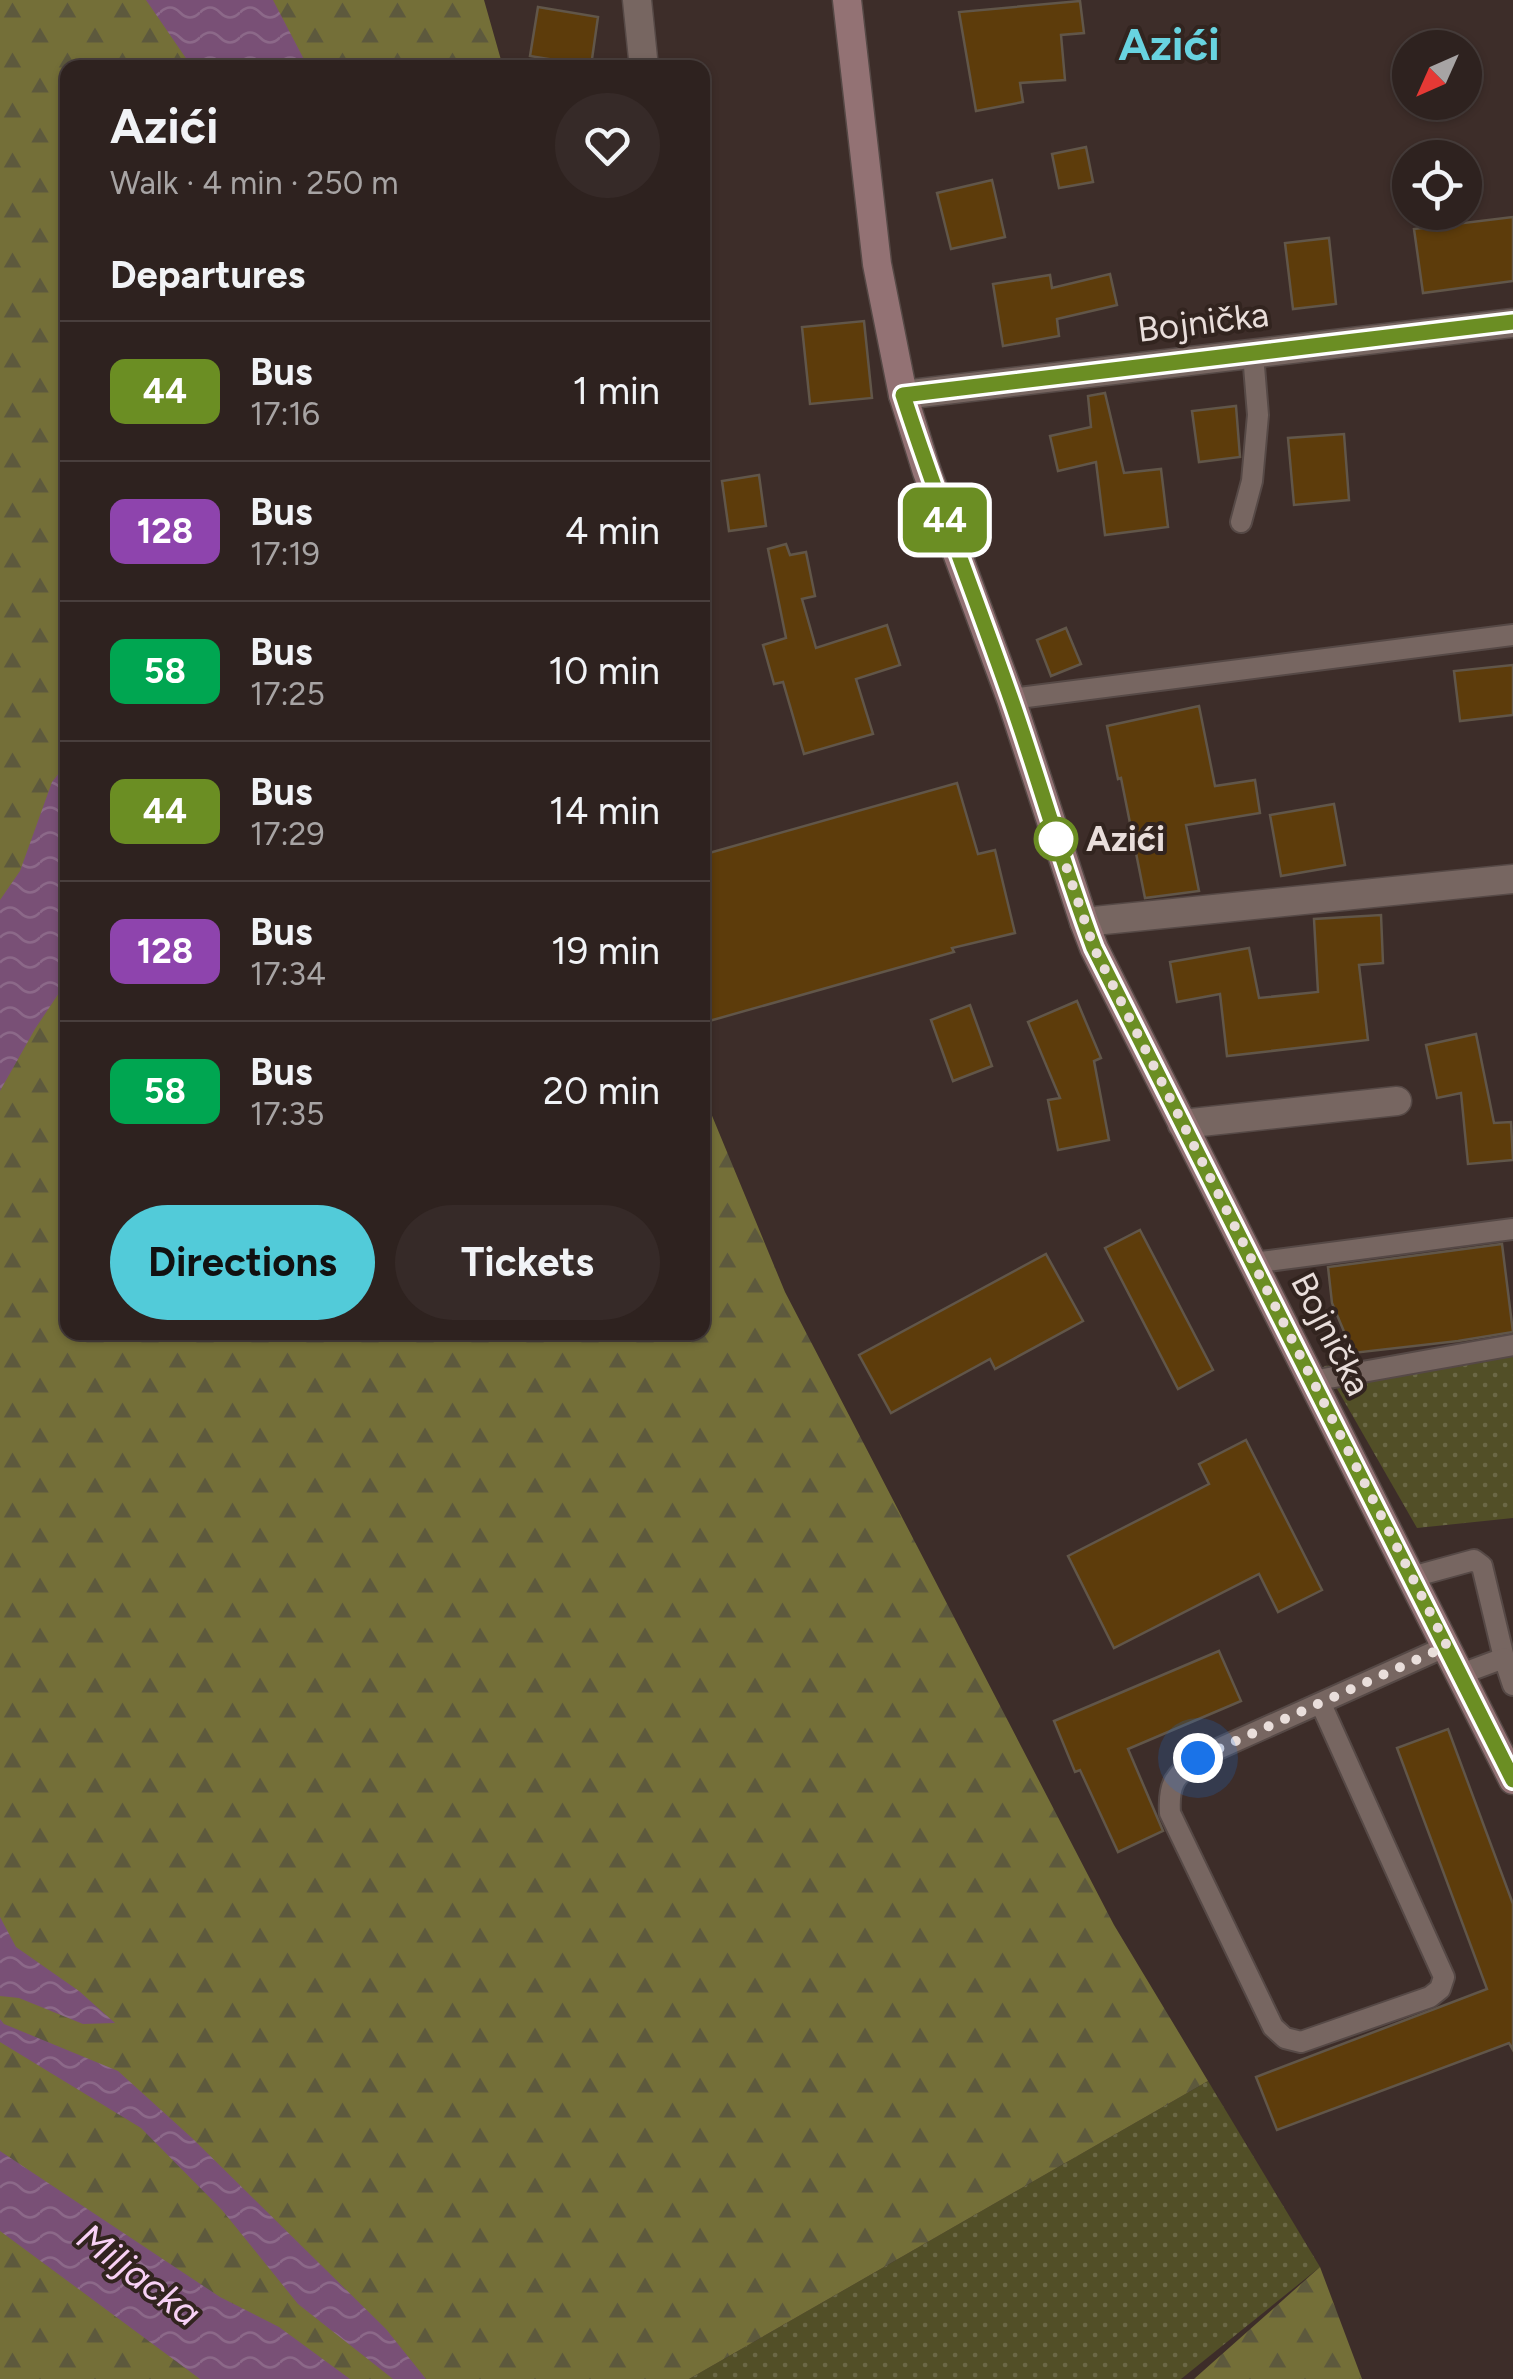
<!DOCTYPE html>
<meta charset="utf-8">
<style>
:root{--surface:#2e221f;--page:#362a28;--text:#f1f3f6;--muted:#a7a4a4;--line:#493f3d;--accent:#52cbd9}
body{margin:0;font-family:Figtree,sans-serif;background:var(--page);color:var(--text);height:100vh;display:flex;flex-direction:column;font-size:38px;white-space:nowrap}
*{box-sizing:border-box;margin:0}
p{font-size:32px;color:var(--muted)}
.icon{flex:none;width:55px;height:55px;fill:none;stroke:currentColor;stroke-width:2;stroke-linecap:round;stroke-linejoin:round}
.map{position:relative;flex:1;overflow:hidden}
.drawer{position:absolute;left:60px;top:60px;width:650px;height:1280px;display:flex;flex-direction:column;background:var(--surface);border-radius:20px;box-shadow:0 2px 8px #0004,0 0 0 2px var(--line)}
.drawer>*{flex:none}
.badge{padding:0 20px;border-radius:15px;font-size:35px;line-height:65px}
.needle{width:65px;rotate:225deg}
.controls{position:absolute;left:1392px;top:30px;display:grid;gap:20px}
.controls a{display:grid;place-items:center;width:90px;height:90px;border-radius:50%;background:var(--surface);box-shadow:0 2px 8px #0004,0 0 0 2px var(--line);font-size:50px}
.you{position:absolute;width:50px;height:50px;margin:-25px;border:8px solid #fff;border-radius:50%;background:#1a73e8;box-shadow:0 0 0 15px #1a73e833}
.map>.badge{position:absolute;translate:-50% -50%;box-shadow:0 0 0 5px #fff}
h2{padding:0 50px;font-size:38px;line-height:90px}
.round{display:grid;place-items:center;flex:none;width:105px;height:105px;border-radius:52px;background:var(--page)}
.headline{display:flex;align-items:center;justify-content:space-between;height:170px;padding:0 50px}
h1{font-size:48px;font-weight:700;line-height:75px}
.primary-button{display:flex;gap:20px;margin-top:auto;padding:20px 50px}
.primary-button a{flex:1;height:115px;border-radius:60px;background:var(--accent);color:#111;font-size:40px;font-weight:700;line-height:115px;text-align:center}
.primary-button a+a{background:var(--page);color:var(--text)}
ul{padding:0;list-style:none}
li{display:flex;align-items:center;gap:30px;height:140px;padding:0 50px;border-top:2px solid var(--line)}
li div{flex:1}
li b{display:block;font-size:38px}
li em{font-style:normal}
li .badge{min-width:110px;font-weight:700;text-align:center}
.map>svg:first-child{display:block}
.grass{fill:url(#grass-dots)}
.forest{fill:url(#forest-firs)}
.water{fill:url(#water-waves)}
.building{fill:#5d3c0b;stroke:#615649;stroke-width:2.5}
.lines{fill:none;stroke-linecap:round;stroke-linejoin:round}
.service-casing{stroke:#564946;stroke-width:24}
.minor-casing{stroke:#564946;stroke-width:31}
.secondary-casing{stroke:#564946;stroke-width:31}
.service{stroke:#776661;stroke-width:20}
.minor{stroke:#776661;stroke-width:28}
.secondary{stroke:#937274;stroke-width:28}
.line-casing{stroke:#fff;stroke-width:22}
.line{stroke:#6b8e23;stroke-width:15}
.walk{stroke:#e9dedb;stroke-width:10;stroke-dasharray:0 18}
.stop-dot{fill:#fff;stroke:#6b8e23;stroke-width:5}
.labels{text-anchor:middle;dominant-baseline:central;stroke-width:8;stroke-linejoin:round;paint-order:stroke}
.street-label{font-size:35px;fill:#e9dedb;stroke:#32241f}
.stop-label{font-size:35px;font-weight:bold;fill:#e9dedb;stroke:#32241f;text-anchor:start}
.water-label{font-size:38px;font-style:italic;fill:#f8d1f5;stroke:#32241f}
.district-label{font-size:45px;font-weight:bold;fill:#68d3e0;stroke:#32241f}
</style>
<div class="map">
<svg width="1513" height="2379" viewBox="0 0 1513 2379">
<defs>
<pattern id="grass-dots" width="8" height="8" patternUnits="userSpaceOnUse" patternTransform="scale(2.5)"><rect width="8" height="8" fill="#524f27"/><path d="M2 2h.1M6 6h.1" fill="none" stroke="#6b6846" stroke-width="1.8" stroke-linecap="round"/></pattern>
<pattern id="forest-firs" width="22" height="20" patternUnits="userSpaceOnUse" patternTransform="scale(2.5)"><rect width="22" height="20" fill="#746f38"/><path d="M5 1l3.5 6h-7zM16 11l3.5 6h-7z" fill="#5d593d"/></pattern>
<pattern id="water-waves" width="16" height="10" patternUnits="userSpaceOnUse" patternTransform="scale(2.5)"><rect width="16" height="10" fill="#795076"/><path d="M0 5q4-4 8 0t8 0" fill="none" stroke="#8c6989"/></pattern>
</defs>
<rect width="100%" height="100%" fill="#3d2d29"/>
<!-- grass -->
<g class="grass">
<path d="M1513,1348v170l-96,10 -93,-162z"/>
<path d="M1208,2081l112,186 -139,112h-492z"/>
</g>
<!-- forest -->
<g class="forest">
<path d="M0,0h484l19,67 -435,1v1264h634l1,-238 82,198 329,633 94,156 -519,298h-689z"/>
<path d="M1320,2267l42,112h-168z"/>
</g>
<!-- water -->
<g class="water">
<path d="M146,0h127l35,67h-116z"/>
<path d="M67,763v218l-32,48 -35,62v-191l20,-29 32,-89z"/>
<path d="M0,1917l16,30 63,44 36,32 -32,1 -64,-26 -19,-2z"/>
<path d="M0,2019l4,5 114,47 74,67 194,191 40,50h-33l-95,-75 -76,-94 -81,-82 -141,-86z"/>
<path d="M0,2151l220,146 59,30 71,52h-150l-200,-148z"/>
</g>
<!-- building -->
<g class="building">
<path d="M1080,1l4,32 -23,2 4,45 -45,3 3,19 -47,9 -17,-99z"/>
<path d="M538,7l60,10 -7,49 -61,-10z"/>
<path d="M1086,147l7,35 -34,6 -7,-34z"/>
<path d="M992,180l13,57 -54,12 -14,-56z"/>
<path d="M1513,217v64l-90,12 -9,-64z"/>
<path d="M1329,238l7,66 -43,5 -8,-66z"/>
<path d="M1110,274l7,31 -60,14 2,17 -56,10 -10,-62 57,-9 2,13z"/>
<path d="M864,321l8,77 -62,6 -8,-77z"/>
<path d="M1105,393l19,80 37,-4 7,58 -63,8 -9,-73 -38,9 -8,-35 41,-9 -3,-31z"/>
<path d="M1236,406l4,51 -41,5 -7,-51z"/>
<path d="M1344,434l5,66 -55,5 -6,-67z"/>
<path d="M759,475l7,51 -37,5 -7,-50z"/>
<path d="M786,544l4,11 16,-3 9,44 -13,3 14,49 71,-23 13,40 -44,14 17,55 -69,20 -21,-72 -9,2 -11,-39 23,-7 -18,-89z"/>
<path d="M1066,628l15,36 -30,12 -14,-36z"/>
<path d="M1513,665v50l-53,6 -6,-50z"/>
<path d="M1199,706l16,80 40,-6 5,33 -74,12 13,66 -54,7 -24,-120 -3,1 -11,-53z"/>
<path d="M957,783l21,71 17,-4 20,83 -63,15 2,4 -252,71v-168z"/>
<path d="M1334,804l11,61 -64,11 -11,-61z"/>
<path d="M1381,915l2,48 -24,2 9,75 -141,16 -7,-62 -43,8 -7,-40 79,-14 10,50 59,-6 -4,-73z"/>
<path d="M1077,1001l24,57 -7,3 15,79 -51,10 -10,-50 12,-2 -32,-76z"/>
<path d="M970,1005l22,61 -39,15 -22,-61z"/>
<path d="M1476,1034l18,89 17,-1 2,38 -45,4 -7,-71 -24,5 -11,-53z"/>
<path d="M1140,1230l73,140 -35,19 -73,-141z"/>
<path d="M1502,1244l11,88 -55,9 -105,12 -21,-50 -4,-36z"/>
<path d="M1046,1254l37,67 -88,48 -5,-10 -99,54 -32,-58z"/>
<path d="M1246,1440l76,150 -44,22 -19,-38 -145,74 -46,-92 141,-72 -10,-20z"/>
<path d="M1219,1651l22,50 -113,48 35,82 -45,21 -38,-82 -5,2 -21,-51z"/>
<path d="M1448,1729l65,175v146l-4,-7 -232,87 -21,-53 231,-88 -90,-241z"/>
</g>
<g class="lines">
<!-- service casing -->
<g class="service-casing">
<g id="service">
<path d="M1241,522l11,-41 6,-66 -5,-61"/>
<path d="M1011,699l502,-64"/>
<path d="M1253,1263l260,-34"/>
<path d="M1312,1381l201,-36"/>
<path d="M1412,1577l62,-17 8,6 22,92"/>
<path d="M1461,1674l43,-16 9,27"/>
<path d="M1321,1704l123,273 -4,12 -10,8 -129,45 -16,-4 -12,-11 -103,-214c-2,-30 5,-37 28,-55l249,-112"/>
</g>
</g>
<!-- minor casing -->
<g class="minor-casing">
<g id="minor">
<path d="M637,0l7,68"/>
<path d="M903,395l610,-72"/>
<path d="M1084,922l429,-43"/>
<path d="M1182,1124l215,-23"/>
</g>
</g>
<!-- secondary casing -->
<g class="secondary-casing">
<path id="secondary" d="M847,0l30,264 26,131 24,77 84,227 73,223 10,26 419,832"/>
</g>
<!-- service -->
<use href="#service" class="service"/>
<!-- minor -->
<use href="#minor" class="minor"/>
<!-- secondary -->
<use href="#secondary" class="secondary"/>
</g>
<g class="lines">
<!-- line casing -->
<g class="line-casing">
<path id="line" d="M1513,322l-610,73c33,103 73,203 108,304 29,83 52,167 83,249l419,832"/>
</g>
<!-- line -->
<use href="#line" class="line"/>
<!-- walk -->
<path class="walk" d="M1056,839l-3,-11 41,120 353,698 -249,112"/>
</g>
<!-- markers -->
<circle class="stop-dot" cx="1056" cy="839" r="20"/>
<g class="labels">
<!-- street labels -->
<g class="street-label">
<text transform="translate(1203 322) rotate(-7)">Bojnička</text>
<text transform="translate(1331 1334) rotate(63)">Bojnička</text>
</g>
<!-- stop labels -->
<g class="stop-label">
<text x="1086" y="839">Azići</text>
</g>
<!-- water labels -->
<g class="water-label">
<text transform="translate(139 2275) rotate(37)">Miljacka</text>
</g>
<!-- district labels -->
<g class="district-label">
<text x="1169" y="44">Azići</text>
</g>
</g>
</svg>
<div class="controls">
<a><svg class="needle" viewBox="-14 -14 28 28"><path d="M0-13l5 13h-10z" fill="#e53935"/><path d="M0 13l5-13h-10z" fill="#a7a4a4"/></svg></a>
<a><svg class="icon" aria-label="locate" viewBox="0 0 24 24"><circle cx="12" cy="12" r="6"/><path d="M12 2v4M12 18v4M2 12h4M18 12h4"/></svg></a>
</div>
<div class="you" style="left:1198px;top:1758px"></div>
<b class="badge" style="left:945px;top:520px;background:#6b8e23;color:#fff">44</b>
<section class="drawer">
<div class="headline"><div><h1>Azići</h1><p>Walk · 4 min · 250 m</p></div><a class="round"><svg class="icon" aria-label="heart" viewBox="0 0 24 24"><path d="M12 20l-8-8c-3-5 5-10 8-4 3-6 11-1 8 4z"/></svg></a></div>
<h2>Departures</h2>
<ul>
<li><span class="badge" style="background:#6b8e23;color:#fff">44</span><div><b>Bus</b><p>17:16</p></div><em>1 min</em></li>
<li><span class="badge" style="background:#8e44ad;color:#fff">128</span><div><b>Bus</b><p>17:19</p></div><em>4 min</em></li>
<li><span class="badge" style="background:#00a651;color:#fff">58</span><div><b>Bus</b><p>17:25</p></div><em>10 min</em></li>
<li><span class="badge" style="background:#6b8e23;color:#fff">44</span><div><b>Bus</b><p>17:29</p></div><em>14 min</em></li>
<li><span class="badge" style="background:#8e44ad;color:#fff">128</span><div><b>Bus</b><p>17:34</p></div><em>19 min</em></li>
<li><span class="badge" style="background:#00a651;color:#fff">58</span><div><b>Bus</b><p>17:35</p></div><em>20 min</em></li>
</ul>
<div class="primary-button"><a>Directions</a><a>Tickets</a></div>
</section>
</div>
